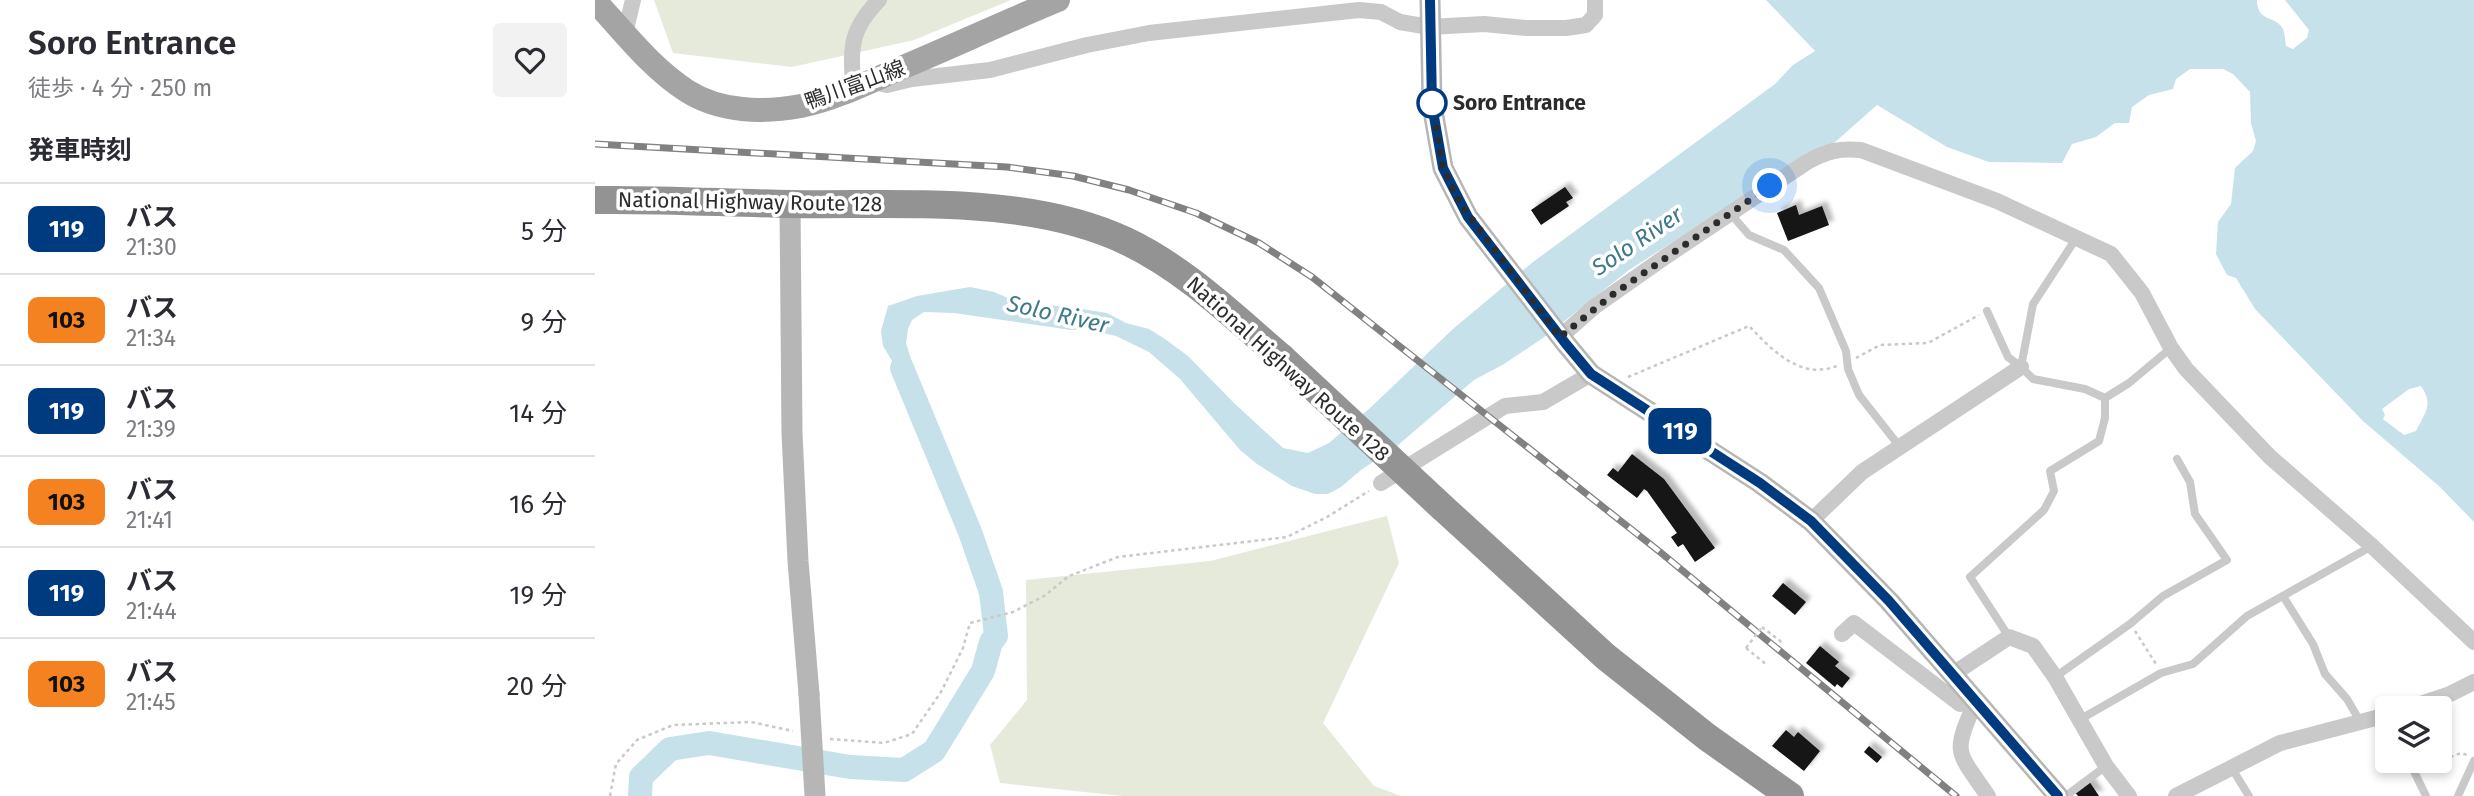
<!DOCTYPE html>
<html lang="ja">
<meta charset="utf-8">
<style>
:root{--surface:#fff;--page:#f2f2f3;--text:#2b2b33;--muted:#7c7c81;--line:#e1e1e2}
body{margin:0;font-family:"Fira Sans","Noto Sans JP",sans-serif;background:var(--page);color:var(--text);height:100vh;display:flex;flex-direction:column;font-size:26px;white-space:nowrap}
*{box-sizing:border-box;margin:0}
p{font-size:23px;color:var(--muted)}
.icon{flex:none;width:38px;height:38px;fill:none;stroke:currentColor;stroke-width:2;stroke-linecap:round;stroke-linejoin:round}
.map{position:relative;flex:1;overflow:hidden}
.details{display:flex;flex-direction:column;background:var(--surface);width:595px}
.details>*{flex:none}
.badge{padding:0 14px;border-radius:10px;font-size:24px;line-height:46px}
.controls{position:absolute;left:1780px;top:696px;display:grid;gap:14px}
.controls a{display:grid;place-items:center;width:77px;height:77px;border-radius:7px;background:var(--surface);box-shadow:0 4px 10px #0003;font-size:35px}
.you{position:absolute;width:35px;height:35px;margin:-18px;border:5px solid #fff;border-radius:50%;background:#1a73e8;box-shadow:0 0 0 10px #1a73e833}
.map>.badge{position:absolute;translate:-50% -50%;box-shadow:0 0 0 4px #fff}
h2{padding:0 28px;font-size:26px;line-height:63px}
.round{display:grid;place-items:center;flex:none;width:74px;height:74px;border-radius:7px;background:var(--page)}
.headline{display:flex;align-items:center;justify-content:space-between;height:119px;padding:0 28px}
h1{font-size:33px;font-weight:600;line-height:52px}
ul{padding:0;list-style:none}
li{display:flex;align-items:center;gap:21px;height:91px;padding:0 28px;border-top:2px solid var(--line)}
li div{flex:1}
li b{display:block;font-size:26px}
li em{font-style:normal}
li .badge{min-width:77px;font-weight:700;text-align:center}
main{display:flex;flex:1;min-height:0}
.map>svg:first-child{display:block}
.green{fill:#e5eada}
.water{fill:#c6e1e9;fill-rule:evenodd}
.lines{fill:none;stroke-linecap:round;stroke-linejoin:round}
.river{stroke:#c6e1e9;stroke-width:24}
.building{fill:#131313;filter:url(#shadow)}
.path{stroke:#c9c9c9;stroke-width:2.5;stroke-dasharray:3.5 3.5;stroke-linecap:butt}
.lane{stroke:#c9c9c9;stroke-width:8}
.street{stroke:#c9c9c9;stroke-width:16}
.secondary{stroke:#b6b6b6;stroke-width:21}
.primary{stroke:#a4a4a4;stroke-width:24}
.highway{stroke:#939393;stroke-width:28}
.rail-casing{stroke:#818181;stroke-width:7}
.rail{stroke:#fff;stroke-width:4.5;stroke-dasharray:13;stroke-linecap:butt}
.path-bridge{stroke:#c9c9c9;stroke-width:2.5;stroke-dasharray:3.5 3.5;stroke-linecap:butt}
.secondary-bridge{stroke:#b6b6b6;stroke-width:21}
.highway-bridge{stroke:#939393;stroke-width:28}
.line-casing{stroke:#fff;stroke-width:16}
.line{stroke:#003b80;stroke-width:10}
.walk{stroke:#2c2c2c;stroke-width:7;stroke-dasharray:0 12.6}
.stop-dot{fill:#fff;stroke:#003b80;stroke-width:3.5}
.labels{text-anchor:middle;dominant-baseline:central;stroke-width:7;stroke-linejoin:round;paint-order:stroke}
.street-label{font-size:21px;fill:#2c2c2c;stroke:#fff}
.stop-label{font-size:21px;font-weight:bold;fill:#2c2c2c;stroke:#fff;text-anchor:start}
.water-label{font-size:23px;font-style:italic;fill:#3d798b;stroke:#fff}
</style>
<main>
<section class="details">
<div class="headline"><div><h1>Soro Entrance</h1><p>徒歩 · 4 分 · 250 m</p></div><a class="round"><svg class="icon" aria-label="heart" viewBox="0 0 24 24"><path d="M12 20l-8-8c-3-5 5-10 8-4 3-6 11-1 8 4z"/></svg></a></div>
<h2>発車時刻</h2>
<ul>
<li><span class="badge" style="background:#003b80;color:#fff">119</span><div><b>バス</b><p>21:30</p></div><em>5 分</em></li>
<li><span class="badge" style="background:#f58220;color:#111">103</span><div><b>バス</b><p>21:34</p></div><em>9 分</em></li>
<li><span class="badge" style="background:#003b80;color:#fff">119</span><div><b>バス</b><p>21:39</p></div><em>14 分</em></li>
<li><span class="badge" style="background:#f58220;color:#111">103</span><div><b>バス</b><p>21:41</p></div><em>16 分</em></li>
<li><span class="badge" style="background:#003b80;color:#fff">119</span><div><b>バス</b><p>21:44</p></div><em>19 分</em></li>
<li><span class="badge" style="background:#f58220;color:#111">103</span><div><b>バス</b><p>21:45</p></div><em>20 分</em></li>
</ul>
</section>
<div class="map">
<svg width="1879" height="796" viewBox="0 0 1879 796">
<defs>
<filter id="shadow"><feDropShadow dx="5" dy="-5" stdDeviation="2" flood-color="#0004"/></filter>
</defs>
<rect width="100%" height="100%" fill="#fff"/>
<!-- green -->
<g class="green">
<path d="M59,0h357l-97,40 -122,27 -119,-14z"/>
<path d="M792,516l12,47 -76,160 51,63 27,10h-279l-122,-13 -10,-38 37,-45 -1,-120 184,-19z"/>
</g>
<!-- water -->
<path class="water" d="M1171,0h491c0,23 19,15 26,29 2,4 2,12 3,17l7,3 14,-11 2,-8 -24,-30h189v522l-34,-35 -77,-66 -108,-112 -19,-31 -9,-3 -11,-21 2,-32 13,-18 4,-36 18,-17 3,-10 -5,-18 -1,-31 -17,-18 -10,-5h-33l-14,10 -3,10 -24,6 -17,12 -3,16h-14l-19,14 -24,7 -10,19 -73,-1 -42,-15 -70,-42 -43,38 -63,36 -142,91 -86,68 -39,26 -30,16 -77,66 -36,24 -20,17 -13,7h-13l-23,-8 -35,-22 -17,-14 -60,-71 -31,-27 -33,-16 -31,-7 -14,1 -117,-17 -30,-1 -12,8 -4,9 -2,14 11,35 -4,26 -13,-21 -6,-19 -11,-18 -2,-15 7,-25 29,-10 53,-9 24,5 26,11 49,4 38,6 19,10 23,6 16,10 23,17 46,47 49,45 25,5 21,-10 41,-35 83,-79 80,-67 242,-178 18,-19 22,-14zM1826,386c13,19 4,26 -5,45l-12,4 -21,-16 2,-4 -3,-6 27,-20z"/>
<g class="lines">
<!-- river -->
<path class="river" d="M45,796l1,-19 29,-28 39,-6 141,24 54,3 30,-19 49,-80 8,-29 5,-6 -5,-44 -21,-60 -68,-164"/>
</g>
<!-- building -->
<g class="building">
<path d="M970,187l8,11 -7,4 3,4 -28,19 -10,-15z"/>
<path d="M1201,205l3,10 23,-9 7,19 -41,16 -11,-28z"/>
<path d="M1037,454l32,25 51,69 -20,14 -12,-18 -5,3 -7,-10 6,-4 -30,-42 -3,-2 -7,9 -30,-23 6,-7 5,4z"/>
<path d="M1188,583l23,19 -11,13 -23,-19z"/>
<path d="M1225,646l19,16 -4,4 15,12 -8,10 -5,-4 -2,3 -29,-24z"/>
<path d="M1191,730l8,7 4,-5 22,19 -16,20 -32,-25z"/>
<path d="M1274,746l13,11 -5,6 -13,-11z"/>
<path d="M1494,781l10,15h-21l-4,-5z"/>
</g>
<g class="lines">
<!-- path -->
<g class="path">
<path d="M1261,358l24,-13 48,-2 51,-28"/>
<path d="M1033,377l121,-51c24,25 51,54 88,40"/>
<path d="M1167,627l22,17"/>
<path d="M1540,631l21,33"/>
<path d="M1151,648l21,17"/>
<path d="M235,739l54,4 28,-9 29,-42 22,-44 7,-25 43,-11 31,-16 25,-20 49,-19 169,-20 40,-20 42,-26"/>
<path d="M1829,767l37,-14 6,2"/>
<path d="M15,796l6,-32 21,-24 36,-15 78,-3 42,9"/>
</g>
<!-- lane -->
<g class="lane">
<path d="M1135,213l19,22 35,15 35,38 27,63 2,18 11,26 41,52"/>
<path d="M1482,237l-44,67 -12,63 12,12 52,10 20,9"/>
<path d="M1392,311l21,46 13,10"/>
<path d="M1688,596l30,48 12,30 22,25 14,24"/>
<path d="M1414,637l-39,-60 74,-67 10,-19 -4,-20 49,-30 6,-23v-20l24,-15 42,-35"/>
<path d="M1460,677l75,-53 33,-28 64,-36 -32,-46 -5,-32 -13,-23"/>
<path d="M1484,720l82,-47 32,-9 54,-48 125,-70"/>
<path d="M1814,761l17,35"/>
<path d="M1636,767l18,29"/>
<path d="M1471,796l40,-30"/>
<path d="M1863,796l16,-35"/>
</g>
<!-- street -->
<g class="street">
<path d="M30,33l8,-33"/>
<path d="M283,83l9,2 25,-6 78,-9 97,-25 62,-12 210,-23 22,2 19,10 29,5 55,-3 42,4h40l20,-3 9,-10v-15"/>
<path d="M258,88c-2,-41 -4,-57 26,-88"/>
<path d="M965,337l34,-30 71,-50 142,-95c20,-11 32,-14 54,-12l136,51 114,53 31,39 29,55 15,21 84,88 102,89 102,96"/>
<path d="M786,483l124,-77 38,-4 48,-28"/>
<path d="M1216,521l51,-49 159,-105"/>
<path d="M1247,634l12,-11 106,81 16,-4"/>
<path d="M1358,674l56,-37 24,9 22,31 51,89 23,30"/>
<path d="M1381,700c-23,55 -21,48 12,96"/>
<path d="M1810,709l45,-15 24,-12"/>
<path d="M1581,796l104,-53 107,-28"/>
</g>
<!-- secondary -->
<g class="secondary">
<path d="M835,0l2,105 11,63 25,49 98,127 25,30 169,109 51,38 78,80 169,195"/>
<path d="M195,204l2,229 6,128 11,133"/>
</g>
<!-- primary -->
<path class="primary" d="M0,1c29,31 56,67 92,90 33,21 76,22 114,15 34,-7 68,-24 100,-38 52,-22 104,-46 157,-68"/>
<!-- highway -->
<g class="highway">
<path d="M0,200c66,-1 131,3 196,4 107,2 235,-10 335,37 59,28 107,75 156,117"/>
<path d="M847,507l164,150 101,80 83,59"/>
</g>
<!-- rail casing -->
<g class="rail-casing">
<path id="rail" d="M0,144l412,23 66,9 56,14 67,23 63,30 53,34 348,275 296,244"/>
</g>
<!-- rail -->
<use href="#rail" class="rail"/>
<!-- path-bridge -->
<path class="path-bridge" d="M1151,648l16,-21"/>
<!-- secondary-bridge -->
<path class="secondary-bridge" d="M214,694l6,102"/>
<!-- highway-bridge -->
<path class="highway-bridge" d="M687,358l160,149"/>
</g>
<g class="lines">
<!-- line casing -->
<g class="line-casing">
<path id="line" d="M835,0l2,105 11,63 25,49 98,127 25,30 169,109 51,38 78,80 169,195"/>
</g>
<!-- line -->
<use href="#line" class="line"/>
<!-- walk -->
<path class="walk" d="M837,103l11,65 16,34 101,135 52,-42 158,-109"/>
</g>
<!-- markers -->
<circle class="stop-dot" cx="837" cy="103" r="14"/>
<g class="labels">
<!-- street labels -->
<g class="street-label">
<text transform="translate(260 85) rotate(-20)">鴨川富山線</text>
<text transform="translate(155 202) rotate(1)">National Highway Route 128</text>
<text transform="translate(693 369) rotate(42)">National Highway Route 128</text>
</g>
<!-- stop labels -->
<g class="stop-label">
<text x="858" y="103">Soro Entrance</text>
</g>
<!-- water labels -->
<g class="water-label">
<text transform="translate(1042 241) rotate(-34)">Solo River</text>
<text transform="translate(463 314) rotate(13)">Solo River</text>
</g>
</g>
</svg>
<div class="controls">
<a><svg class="icon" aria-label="layers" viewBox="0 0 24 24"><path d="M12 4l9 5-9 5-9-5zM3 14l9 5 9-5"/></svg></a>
</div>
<div class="you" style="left:1175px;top:186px"></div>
<b class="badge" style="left:1085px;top:431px;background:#003b80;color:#fff">119</b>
</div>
</main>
